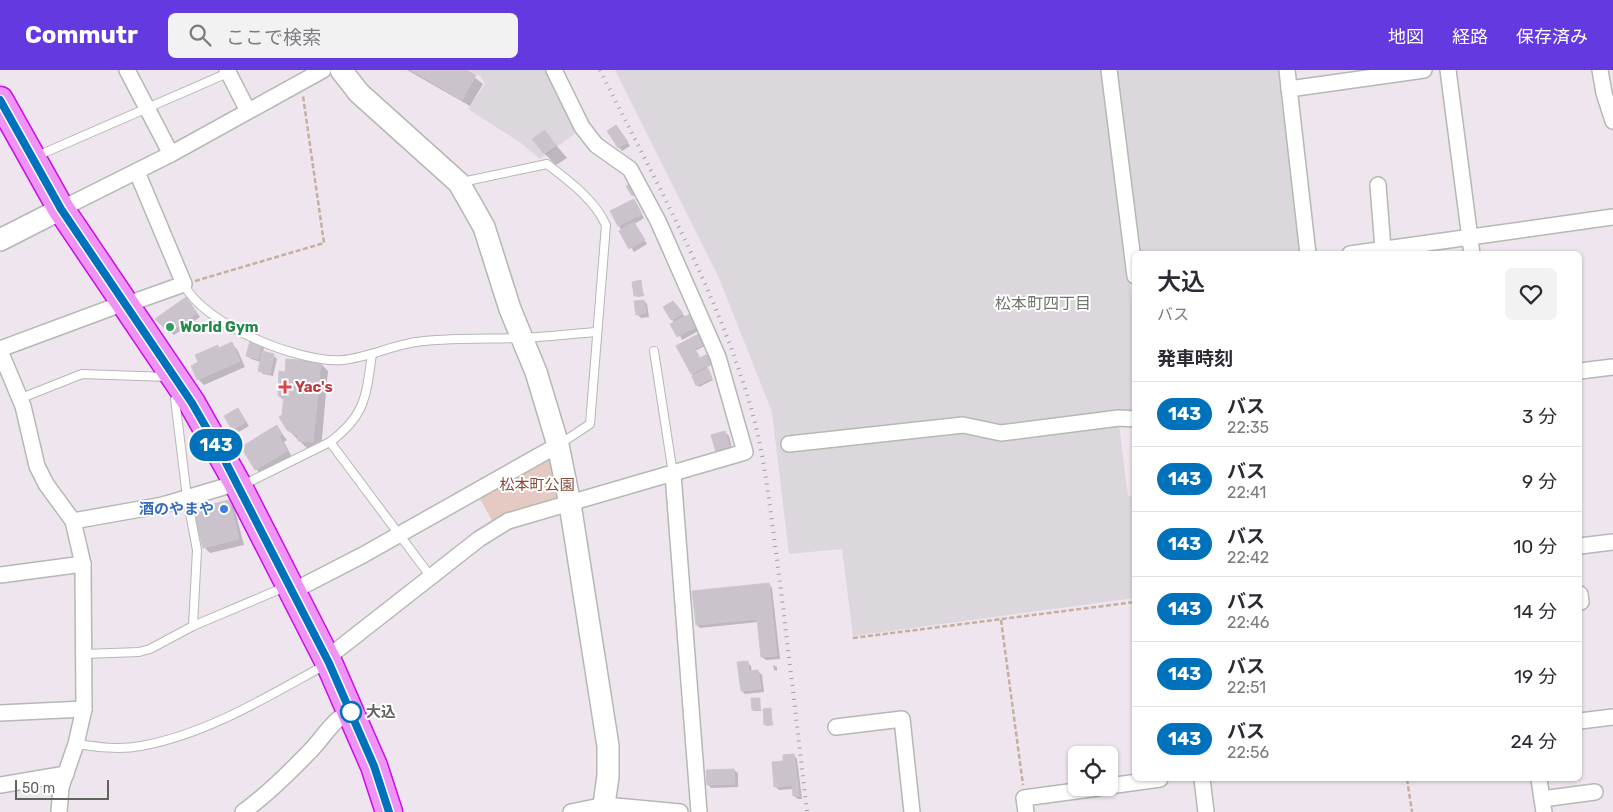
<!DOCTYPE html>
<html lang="ja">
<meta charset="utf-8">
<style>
:root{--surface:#fff;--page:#f2f2f3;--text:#2b2b33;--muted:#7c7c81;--line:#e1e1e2;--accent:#6439e0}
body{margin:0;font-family:Rubik,"Noto Sans JP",sans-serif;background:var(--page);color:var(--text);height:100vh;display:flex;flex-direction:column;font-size:19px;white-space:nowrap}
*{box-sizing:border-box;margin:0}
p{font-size:16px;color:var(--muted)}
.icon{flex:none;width:28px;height:28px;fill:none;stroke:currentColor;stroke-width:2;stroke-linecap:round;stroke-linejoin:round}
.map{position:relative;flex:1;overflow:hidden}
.panel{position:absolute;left:1132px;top:181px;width:450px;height:530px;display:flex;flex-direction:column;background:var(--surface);border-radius:8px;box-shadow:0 1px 4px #0004}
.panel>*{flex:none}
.badge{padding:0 10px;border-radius:16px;font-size:18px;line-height:32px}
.tools{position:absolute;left:1068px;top:676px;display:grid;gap:10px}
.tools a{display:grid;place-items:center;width:50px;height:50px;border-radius:8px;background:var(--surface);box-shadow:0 1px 4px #0004;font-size:25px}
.scale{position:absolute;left:15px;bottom:12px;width:94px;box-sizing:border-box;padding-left:5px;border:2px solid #5f655d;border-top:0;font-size:14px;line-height:18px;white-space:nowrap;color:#5f655d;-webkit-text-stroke:4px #fff;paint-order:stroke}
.map>.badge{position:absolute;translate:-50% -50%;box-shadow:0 0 0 2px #fff}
h2{padding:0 25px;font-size:19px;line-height:45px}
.round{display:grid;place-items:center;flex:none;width:52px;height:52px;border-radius:8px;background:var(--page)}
.head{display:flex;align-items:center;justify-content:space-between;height:85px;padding:0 25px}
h1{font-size:24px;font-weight:600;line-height:38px}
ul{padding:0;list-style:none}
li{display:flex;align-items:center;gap:15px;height:65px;padding:0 25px;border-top:1px solid var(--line)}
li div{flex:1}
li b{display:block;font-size:19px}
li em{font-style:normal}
li .badge{min-width:55px;font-weight:700;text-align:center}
header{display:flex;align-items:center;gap:30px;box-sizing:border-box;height:70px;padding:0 25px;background:var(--accent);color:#fff}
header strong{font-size:24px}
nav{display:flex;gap:28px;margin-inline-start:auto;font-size:18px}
.search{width:350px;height:45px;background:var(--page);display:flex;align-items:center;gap:12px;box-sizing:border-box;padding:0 18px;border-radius:8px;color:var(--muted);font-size:19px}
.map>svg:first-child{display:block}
.industrial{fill:#dcd7dd}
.green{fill:#e5c9c3}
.shadow{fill:#0003}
.building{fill:#cac3cc;stroke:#d1c3d3}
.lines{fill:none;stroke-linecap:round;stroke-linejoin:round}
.lane-casing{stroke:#b4b9b2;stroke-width:10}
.street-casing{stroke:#b4b9b2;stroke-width:18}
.secondary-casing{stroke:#b3b9b1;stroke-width:24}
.highway-casing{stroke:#ca0ce7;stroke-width:29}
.path{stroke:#c5af9d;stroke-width:2.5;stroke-dasharray:5 2.5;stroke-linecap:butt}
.lane{stroke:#fff;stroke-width:8}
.street{stroke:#fff;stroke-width:15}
.secondary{stroke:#fff;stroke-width:21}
.highway{stroke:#f093f7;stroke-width:26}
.rail{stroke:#9fa19e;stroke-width:4;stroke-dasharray:1 6;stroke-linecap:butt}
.line-casing{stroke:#fff;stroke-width:11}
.line{stroke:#0072bc;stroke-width:8}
.leisure-dot{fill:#2e9e5b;stroke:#fff;stroke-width:2}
.health-dot{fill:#e0444e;stroke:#fff;stroke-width:2}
.shop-dot{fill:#3f7fe0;stroke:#fff;stroke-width:2}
.stop-dot{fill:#fff;stroke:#0072bc;stroke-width:2.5}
.labels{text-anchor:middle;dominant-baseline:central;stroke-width:4;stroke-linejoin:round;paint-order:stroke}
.leisure-label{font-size:15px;font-weight:bold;fill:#27864d;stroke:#fff;text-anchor:start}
.health-label{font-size:15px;font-weight:bold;fill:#be3a42;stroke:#fff;text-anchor:start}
.park-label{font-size:15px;fill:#864b3a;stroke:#fff}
.shop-label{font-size:15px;font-weight:bold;fill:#366cbe;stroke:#fff;text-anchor:end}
.stop-label{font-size:15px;font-weight:bold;fill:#5f655d;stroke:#fff;text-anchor:start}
.neighbourhood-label{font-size:16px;fill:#71776e;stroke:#fff}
</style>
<header>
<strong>Commutr</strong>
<div class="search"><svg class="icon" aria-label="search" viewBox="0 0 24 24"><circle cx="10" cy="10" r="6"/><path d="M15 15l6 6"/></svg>ここで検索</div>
<nav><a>地図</a><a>経路</a><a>保存済み</a></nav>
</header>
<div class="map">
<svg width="1613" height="742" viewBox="0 0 1613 742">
<rect width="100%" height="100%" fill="#eee5ee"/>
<!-- industrial -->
<g class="industrial">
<path d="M470,0h79l31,60 -40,29 -19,-16 -53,-34 17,-25 -4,-7z"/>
<path d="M615,0h487l33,254v86l-13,2 -3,13 9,71h7v102l-282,38 -11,-87 -53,5 -17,-142 -53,-134z"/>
<path d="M1115,0h167l22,184h-166z"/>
</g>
<!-- green -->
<path class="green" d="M553,387l9,43 -68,24 -16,-29 60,-35z"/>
<!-- shadow -->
<g class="shadow">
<path d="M407,0h58l18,14 -13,22z"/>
<path d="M616,56l14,20 -8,5 -3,-4z"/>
<path d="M545,62l22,26 -11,7 -11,-11z"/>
<path d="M634,130l10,18 -10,6 13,20 -13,8 -15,-26z"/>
<path d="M640,211l4,15 -7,1 -4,-14z"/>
<path d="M644,231l3,3 2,13 -8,1 -4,-4z"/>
<path d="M190,233l10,14 -26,18 -17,-16z"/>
<path d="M679,239l7,9 4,-3 4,4 6,11 -18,10 -10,-21z"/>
<path d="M702,263l6,11 -13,7 5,9 14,3 -8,5 7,12 -14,7 -22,-41z"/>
<path d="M231,274l6,5 8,18 -41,18 -6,-6 19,-33 3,3z"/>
<path d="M261,275l3,4 -1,4 10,2 4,4 -4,17 -10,-2 -3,-3 1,-9 -10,-3 -4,-3z"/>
<path d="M320,293l8,8 -7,78 -14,-1 -19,-18 -5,-15 2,-14 -6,-5 7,-23z"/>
<path d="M241,343l8,13 -12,7 -11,-16z"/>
<path d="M277,357l10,13 -3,2 8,15 -31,18 -5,-6z"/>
<path d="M725,362l4,4 4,16 -12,3 -4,-3 -4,-17z"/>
<path d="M229,431l5,6 10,38 -34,8 -6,-6z"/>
<path d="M769,514l3,4 8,71 -14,1 -4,-3 -4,-35 -58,6 -3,-3z"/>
<path d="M747,592l4,4 1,6 6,-1 4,4 2,17 -19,2 -3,-3z"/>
<path d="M773,595l4,2v4l-3,-1z"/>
<path d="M759,629l2,12h-6l-2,-1z"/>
<path d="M770,640l3,15 -6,1 -2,-2z"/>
<path d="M794,685l3,4 5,40h-4l-4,-3 -1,-7 -14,1 -3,-3 8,-25z"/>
<path d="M734,700l4,3v14l-27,1 -3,-4z"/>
</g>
<!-- building -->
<g class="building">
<path d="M411,0h56l9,5 -14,25z"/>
<path d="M616,55l12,17 -10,6 -11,-17z"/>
<path d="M545,60l11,16 -12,8 -12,-15z"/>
<path d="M634,112l5,10 -7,4 -6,-10z"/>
<path d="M634,129l8,15 -24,12 -8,-15z"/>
<path d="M634,152l11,18 -16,9 -10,-18z"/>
<path d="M641,210l2,15 -9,1 -2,-14z"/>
<path d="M186,227l11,16 -28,20 -14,-14z"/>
<path d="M644,230l2,13 -10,2 -2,-14z"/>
<path d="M673,231l10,12 -12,7 -8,-13z"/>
<path d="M690,244l7,12 -20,11 -7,-13z"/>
<path d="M702,262l6,10 -13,7 5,9 9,-5 5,9 -23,12 -15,-28z"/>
<path d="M250,271l11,3 -3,15 -12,-3z"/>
<path d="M232,272l8,19 -43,19 -6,-14 7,-4 -3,-7 23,-10 1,3z"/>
<path d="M262,281l12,3 -4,20 -12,-3z"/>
<path d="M286,289l35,3 -8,80 -15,-1v-5l-11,-6 -8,-13 3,-2 2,-19h-6l1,-25 6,1z"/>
<path d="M708,298l4,10 -16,8 -4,-10z"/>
<path d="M238,338l8,14 -14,8 -8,-14z"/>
<path d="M277,355l5,9 -3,2 8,15 -32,19 -14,-23z"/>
<path d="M725,361l5,18 -14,3 -5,-17z"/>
<path d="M229,430l10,39 -36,9 -10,-39z"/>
<path d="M769,513l8,73 -16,1 -4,-38 -61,6 -4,-34z"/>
<path d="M748,591l1,10 9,-1 3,19 -20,2 -4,-29z"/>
<path d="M751,628h9v12h-8z"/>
<path d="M771,638l1,16 -8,1 -1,-16z"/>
<path d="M794,684l5,42h-6l-1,-11 -18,2 -2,-25 11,-1v-6z"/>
<path d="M734,699l1,15 -28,1 -1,-15z"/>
</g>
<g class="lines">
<!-- lane casing -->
<g class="lane-casing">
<g id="lane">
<path d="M37,86l193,-84"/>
<path d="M462,112l85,-18c23,18 46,34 59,61l-16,199 -30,20"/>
<path d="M184,214c18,40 117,80 159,76 28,-3 54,-17 81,-19 32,-3 64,-2 96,-3 25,-1 50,-4 75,-6"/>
<path d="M654,281l19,123"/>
<path d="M179,324l-4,5 12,98 10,53 -4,76"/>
<path d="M19,329l63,-25 86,3"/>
<path d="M330,372l101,135"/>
<path d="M241,416l89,-44c36,-27 36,-46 42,-88"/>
<path d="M84,584l55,-2 11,-3 43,-23 92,-39"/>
<path d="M76,674c21,3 43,6 65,2 66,-12 126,-49 184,-81"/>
</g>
</g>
<!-- street casing -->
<g class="street-casing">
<g id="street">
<path d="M127,0l44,84"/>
<path d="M227,0l21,41"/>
<path d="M1109,0l26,206"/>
<path d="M1287,0l21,184"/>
<path d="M1448,0l24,184"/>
<path d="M1600,0l4,23 9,28"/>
<path d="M1289,19l135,-19"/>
<path d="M1378,115l5,64"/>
<path d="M61,139l110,-55 152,-84"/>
<path d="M1350,184l263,-37"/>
<path d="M125,235l59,-21 -47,-112"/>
<path d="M0,279l124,-46"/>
<path d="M0,281l23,55 14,60 9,18 27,37 10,43 1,145 -8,35 -15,43 -2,25"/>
<path d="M1580,301l33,-4"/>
<path d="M789,374l174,-19 38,8 118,-15 16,1"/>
<path d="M673,404l26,338"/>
<path d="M73,451l90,-16 74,-22"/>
<path d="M1580,476l33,-4"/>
<path d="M0,505l83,-11"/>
<path d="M293,521l70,-36 195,-110"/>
<path d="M1580,524l1,8"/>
<path d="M327,588l152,-119 29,-18 237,-69 -27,-95 -60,-136 -28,-52 -34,-24 -14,-18 -28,-57"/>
<path d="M0,643l84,-4"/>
<path d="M1580,651l33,-4"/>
<path d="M836,657l66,-8 10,93"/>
<path d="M1202,709l4,33"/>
<path d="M1539,709l5,33"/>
<path d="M0,715l66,-11"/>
<path d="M1109,716l51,-7"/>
<path d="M1542,729l53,-7"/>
<path d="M243,742c25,-18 48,-41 69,-63 13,-14 21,-29 38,-38"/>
<path d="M571,742l34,-7 75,7"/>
<path d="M1026,742l-2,-14 74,-10"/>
</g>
</g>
<!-- secondary casing -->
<g class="secondary-casing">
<g id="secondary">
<path d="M341,0l18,23 100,90 25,44 26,82 26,63 22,73 12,59 38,242v30l-5,36"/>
<path d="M0,170l61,-31"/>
</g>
</g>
<!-- highway casing -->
<g class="highway-casing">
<path id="highway" d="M0,30l61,109 131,194 45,80 92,180 45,103 15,46"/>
</g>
<!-- path -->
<g class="path">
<path d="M195,211l129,-38 -21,-147"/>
<path d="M1001,550l22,165"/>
<path d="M853,568l282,-36"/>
<path d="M1407,709l5,33"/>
</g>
<!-- lane -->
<use href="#lane" class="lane"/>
<!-- street -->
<use href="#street" class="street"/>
<!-- secondary -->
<use href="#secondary" class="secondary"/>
<!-- highway -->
<use href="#highway" class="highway"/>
<!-- rail -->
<path class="rail" d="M600,0c54,109 114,215 149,331 15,49 20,100 27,151 11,86 21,173 31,260"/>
</g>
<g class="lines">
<!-- line casing -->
<g class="line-casing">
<path id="line" d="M0,30l61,109 131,194 30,52 107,208 45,103 15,46"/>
</g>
<!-- line -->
<use href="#line" class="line"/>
</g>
<!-- markers -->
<circle class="leisure-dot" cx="170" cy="257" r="5"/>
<path class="health-dot" d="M282.5 309.5h5v5h5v5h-5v5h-5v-5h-5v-5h5z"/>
<circle class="shop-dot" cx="224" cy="439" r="5"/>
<circle class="stop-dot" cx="351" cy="642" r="10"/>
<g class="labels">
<!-- leisure labels -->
<g class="leisure-label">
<text x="180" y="257">World Gym</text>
</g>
<!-- health labels -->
<g class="health-label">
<text x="295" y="317">Yac's</text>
</g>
<!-- park labels -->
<g class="park-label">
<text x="537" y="415">松本町公園</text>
</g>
<!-- shop labels -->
<g class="shop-label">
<text x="214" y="439">酒のやまや</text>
</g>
<!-- stop labels -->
<g class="stop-label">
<text x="366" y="642">大込</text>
</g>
<!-- neighbourhood labels -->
<g class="neighbourhood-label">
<text x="1043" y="233">松本町四丁目</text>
</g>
</g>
</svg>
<div class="tools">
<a><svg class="icon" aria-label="locate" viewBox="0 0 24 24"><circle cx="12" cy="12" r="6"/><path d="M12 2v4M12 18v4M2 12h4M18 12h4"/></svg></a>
</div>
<div class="scale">50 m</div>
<b class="badge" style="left:216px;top:375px;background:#0072bc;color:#fff">143</b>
<section class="panel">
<div class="head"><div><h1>大込</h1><p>バス</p></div><a class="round"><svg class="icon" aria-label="heart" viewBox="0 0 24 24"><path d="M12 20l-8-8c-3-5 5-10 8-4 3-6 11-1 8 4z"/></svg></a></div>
<h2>発車時刻</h2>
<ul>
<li><span class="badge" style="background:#0072bc;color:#fff">143</span><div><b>バス</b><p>22:35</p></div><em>3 分</em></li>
<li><span class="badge" style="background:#0072bc;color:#fff">143</span><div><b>バス</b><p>22:41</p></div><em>9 分</em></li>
<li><span class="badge" style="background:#0072bc;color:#fff">143</span><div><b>バス</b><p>22:42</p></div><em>10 分</em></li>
<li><span class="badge" style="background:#0072bc;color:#fff">143</span><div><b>バス</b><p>22:46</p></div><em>14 分</em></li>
<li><span class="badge" style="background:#0072bc;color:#fff">143</span><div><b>バス</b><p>22:51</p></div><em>19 分</em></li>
<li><span class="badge" style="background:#0072bc;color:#fff">143</span><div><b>バス</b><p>22:56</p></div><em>24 分</em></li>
</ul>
</section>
</div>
